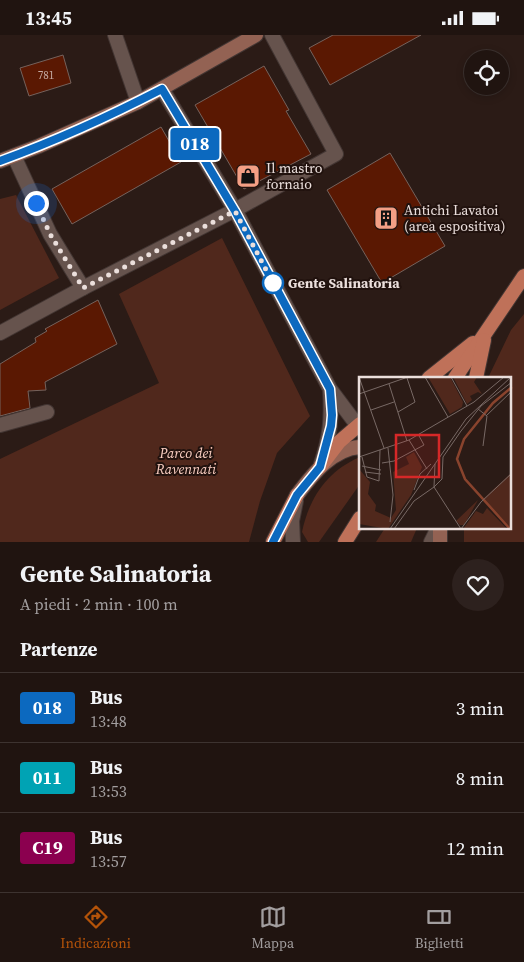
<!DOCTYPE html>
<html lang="it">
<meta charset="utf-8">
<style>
:root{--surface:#201410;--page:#2d211e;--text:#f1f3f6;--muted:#a29e9f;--line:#3d3330;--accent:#b45309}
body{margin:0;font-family:"Source Serif 4",serif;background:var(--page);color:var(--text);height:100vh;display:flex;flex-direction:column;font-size:19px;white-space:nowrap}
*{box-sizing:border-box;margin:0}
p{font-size:16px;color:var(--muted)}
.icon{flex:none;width:28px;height:28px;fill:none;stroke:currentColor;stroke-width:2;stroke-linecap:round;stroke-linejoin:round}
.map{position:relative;height:507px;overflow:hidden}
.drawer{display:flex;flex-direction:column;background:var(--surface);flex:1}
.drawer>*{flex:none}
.badge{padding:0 10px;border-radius:4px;font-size:18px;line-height:32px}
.buttons{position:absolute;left:464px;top:15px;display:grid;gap:10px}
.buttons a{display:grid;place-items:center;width:45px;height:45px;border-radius:50%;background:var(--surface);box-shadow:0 2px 8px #0003,0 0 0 1px var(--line);font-size:25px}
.you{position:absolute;width:25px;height:25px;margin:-12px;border:4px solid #fff;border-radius:50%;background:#1a73e8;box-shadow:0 0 0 8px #1a73e833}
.map>.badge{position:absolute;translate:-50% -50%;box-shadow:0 0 0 2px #fff}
h2{padding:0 20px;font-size:19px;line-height:45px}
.round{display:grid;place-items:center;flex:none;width:52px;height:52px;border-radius:26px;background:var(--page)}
.headline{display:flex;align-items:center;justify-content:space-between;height:85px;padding:0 20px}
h1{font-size:24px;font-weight:700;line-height:38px}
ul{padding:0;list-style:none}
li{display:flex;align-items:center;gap:15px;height:70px;padding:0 20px;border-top:1px solid var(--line)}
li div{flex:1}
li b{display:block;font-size:19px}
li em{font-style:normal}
li .badge{min-width:55px;font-weight:700;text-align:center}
.status{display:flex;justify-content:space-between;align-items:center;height:35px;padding:0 25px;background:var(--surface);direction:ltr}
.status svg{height:14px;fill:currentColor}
.tab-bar{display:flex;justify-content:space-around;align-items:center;height:70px;border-top:1px solid var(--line);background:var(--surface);font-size:14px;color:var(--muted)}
.tab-bar a{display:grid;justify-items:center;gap:2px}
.tab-bar .on{color:var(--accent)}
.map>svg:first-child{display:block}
.green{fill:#50281c}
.building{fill:#5a1802;stroke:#75625c}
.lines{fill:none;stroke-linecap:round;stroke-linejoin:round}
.pedestrian-casing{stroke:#433633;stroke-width:16}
.minor-casing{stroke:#433633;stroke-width:16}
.tertiary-casing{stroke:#433633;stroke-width:16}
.secondary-casing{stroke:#433633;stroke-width:16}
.primary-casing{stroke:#433633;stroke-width:16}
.pedestrian{stroke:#66534d;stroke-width:14}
.minor{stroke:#66534d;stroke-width:14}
.tertiary{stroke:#66534d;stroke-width:14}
.secondary{stroke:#936253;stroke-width:14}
.primary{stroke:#bf7159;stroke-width:14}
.line-casing{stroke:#fff;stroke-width:11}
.line{stroke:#0c69bf;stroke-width:8}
.walk{stroke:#ebdfdc;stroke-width:5;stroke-dasharray:0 9}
.stop-dot{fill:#fff;stroke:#0c69bf;stroke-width:2.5}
.labels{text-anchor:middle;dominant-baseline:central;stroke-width:4;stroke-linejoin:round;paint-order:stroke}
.number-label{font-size:11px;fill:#c7ada6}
.poi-label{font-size:14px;fill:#ebdfdc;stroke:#21120e;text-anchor:start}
.stop-label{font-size:14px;font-weight:bold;fill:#ebdfdc;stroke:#21120e;text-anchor:start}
.park-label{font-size:14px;font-style:italic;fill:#facec1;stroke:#21120e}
.inset-river{fill:none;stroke:#89432d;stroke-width:2.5}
.inset-road{fill:none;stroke:#786965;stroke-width:1}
.view{fill:#d62828;fill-opacity:0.15;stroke:#d62828;stroke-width:2.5}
.inset-edge{fill:none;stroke:#ebdfdc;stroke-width:2.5}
</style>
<div class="status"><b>13:45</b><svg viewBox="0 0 49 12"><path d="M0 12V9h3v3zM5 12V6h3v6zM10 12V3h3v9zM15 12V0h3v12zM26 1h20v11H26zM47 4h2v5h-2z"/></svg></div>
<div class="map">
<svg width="524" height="507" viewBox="0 0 524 507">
<rect width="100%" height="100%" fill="#2b1b16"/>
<!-- green -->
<g class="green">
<path d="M16,160l43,83 -59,32v-111z"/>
<path d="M222,203l88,178 -33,37 -17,48 -11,41h-249v-83l159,-76 -40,-89z"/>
<path d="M524,279v228h-60v-14h46v-150h-22l23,-48z"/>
<path d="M360,422v27l-41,58h-11l-6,-10c7,-34 25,-61 58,-75z"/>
<path d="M385,493h32l-6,14h-35z"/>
</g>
<!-- building -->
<g class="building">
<path d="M333,0h88l-91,50 -21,-37z"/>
<path d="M63,20l8,28 -42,13 -9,-28z"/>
<path d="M264,31l25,44 -3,1 25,43 -67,35 -49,-84z"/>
<path d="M161,92l20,35 -109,62 -20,-35z"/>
<path d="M390,118l55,93 -63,37 -55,-93z"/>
<path d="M98,265l19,44 -72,38 1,8 -18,1 2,17 -30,8v-52l36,-22 -1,-4 12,-7 -2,-2z"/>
</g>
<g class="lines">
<!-- pedestrian casing -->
<g class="pedestrian-casing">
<path id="pedestrian" d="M14,121l36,78 33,54"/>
</g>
<!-- minor casing -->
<g class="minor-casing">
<g id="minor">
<path d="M115,0l23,67"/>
<path d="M0,298l83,-45 152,-78 101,-56 -64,-119"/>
<path d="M0,390l47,-13"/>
</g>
</g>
<!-- tertiary casing -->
<g class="tertiary-casing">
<g id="tertiary">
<path d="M162,54l73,121 95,179 30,40"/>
<path d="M321,429c9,-26 11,-46 9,-74"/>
<path d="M293,507l-1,-21 4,-20"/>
<path d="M431,507l7,-14"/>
</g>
</g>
<!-- secondary casing -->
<g class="secondary-casing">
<g id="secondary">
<path d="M0,126l39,-15 99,-44 118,-67"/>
<path d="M297,460c16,-21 35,-46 63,-48"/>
<path d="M440,493v14"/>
</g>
</g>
<!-- primary casing -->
<g class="primary-casing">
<g id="primary">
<path d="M429,343l44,-35"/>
<path d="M455,343l69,-102"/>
<path d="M476,343l8,-38"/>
<path d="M320,432l19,-25 21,-18"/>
<path d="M273,507l24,-47"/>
<path d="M345,507l15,-24"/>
</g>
</g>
<!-- pedestrian -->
<use href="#pedestrian" class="pedestrian"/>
<!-- minor -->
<use href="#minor" class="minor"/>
<!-- tertiary -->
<use href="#tertiary" class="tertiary"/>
<!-- secondary -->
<use href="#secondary" class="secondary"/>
<!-- primary -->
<use href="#primary" class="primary"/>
</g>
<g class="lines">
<!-- line casing -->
<g class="line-casing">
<path id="line" d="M0,126c55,-20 110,-45 162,-72l73,122 95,178 2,26 -1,11 -11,41 -23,28 -24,47"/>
</g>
<!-- line -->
<use href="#line" class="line"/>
<!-- walk -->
<path class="walk" d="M36,168l14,31 33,54 152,-77 38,72"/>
</g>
<!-- icons -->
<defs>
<g id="shop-square" transform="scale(1.25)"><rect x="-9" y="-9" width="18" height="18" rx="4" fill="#f39f85" stroke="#21120e"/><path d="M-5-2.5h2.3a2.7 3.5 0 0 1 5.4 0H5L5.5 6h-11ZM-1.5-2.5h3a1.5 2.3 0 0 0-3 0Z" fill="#111"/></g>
<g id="building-square" transform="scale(1.25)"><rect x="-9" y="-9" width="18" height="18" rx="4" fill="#f39f85" stroke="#21120e"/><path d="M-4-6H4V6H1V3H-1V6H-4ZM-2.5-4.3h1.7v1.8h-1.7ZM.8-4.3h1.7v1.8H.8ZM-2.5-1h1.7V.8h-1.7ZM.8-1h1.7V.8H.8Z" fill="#111"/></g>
</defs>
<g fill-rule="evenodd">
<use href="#shop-square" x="248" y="141"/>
<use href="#building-square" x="386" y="183"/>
</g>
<!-- markers -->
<circle class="stop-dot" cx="273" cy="248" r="10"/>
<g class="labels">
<!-- number labels -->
<g class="number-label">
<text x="46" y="40">781</text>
</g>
<!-- poi labels -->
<g class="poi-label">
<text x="266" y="133">Il mastro<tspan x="266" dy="16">fornaio</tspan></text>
<text x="404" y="175">Antichi Lavatoi<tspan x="404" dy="16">(area espositiva)</tspan></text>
</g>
<!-- stop labels -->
<g class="stop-label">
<text x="288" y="248">Gente Salinatoria</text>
</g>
<!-- park labels -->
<g class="park-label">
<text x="186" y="418">Parco dei<tspan x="186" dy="16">Ravennati</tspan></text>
</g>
</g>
<!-- overview -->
<g transform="translate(359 342)">
<rect width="152" height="152" fill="#2b1b16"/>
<path d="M69,0h22l13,25 -1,5 -12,7zM94,0h24l-3,5 8,12 -4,-2 -8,4 2,4 -5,4zM55,75l8,15 -11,28 -23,34 -29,-5v-55l11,13 -2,12 8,11 -1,6 16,7 5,-8 -3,-38 16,-8 -3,-7zM152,96v56h-1l-27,-30zM119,123l-14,25h-4l-4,-4zM128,131l20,21h-44l13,-18 7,3z" fill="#50281c"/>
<path class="inset-river" d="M151,152l-45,-50 -8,-20 7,-20 29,-36 19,-16"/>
<path class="inset-road" d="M0,0l25,71M66,0l23,40M92,0l16,29M30,7l18,57M0,17l49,-17M119,32l9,7 -4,30M12,33l23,-8M39,35l17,-10 -8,-24M127,39l26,-25M50,63l18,29M29,71l5,47 -3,27M0,80l50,-17 65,-38 30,-25M3,80l5,20 12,4 1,-31M23,86l12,-2 30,-16 -6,-11M3,89l19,4M6,95l16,2M75,110l8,-8 1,-22 18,-26 20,-25 31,-24M75,110l1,-23M55,113l6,-16 11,-10M31,152l76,-110 45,-42M35,152l20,-28 20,-14 27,42M102,152l20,-27 31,-29"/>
<path class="view" d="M37,58h43v42h-43z"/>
<rect width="152" height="152" class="inset-edge"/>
</g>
</svg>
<div class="buttons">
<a><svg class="icon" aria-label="locate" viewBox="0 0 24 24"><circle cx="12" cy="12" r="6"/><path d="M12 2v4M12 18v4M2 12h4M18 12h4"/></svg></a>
</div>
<div class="you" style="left:36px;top:168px"></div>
<b class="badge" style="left:195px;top:109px;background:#0c69bf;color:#fff">018</b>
</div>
<section class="drawer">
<div class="headline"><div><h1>Gente Salinatoria</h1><p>A piedi · 2 min · 100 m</p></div><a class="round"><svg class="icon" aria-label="heart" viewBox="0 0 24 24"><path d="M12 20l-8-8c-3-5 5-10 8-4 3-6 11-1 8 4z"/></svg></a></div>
<h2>Partenze</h2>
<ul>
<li><span class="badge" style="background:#0c69bf;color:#fff">018</span><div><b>Bus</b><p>13:48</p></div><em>3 min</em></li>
<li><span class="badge" style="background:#00a3b4;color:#fff">011</span><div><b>Bus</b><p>13:53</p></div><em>8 min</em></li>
<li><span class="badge" style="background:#8b004f;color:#fff">C19</span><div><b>Bus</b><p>13:57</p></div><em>12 min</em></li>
</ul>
</section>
<nav class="tab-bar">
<a class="on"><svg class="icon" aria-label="directions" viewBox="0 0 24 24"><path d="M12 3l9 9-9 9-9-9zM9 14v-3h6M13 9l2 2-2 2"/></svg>Indicazioni</a>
<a><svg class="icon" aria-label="map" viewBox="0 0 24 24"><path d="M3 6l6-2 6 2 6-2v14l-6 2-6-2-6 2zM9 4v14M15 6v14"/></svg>Mappa</a>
<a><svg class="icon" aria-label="tickets" viewBox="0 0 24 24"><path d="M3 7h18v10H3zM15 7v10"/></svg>Biglietti</a>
</nav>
